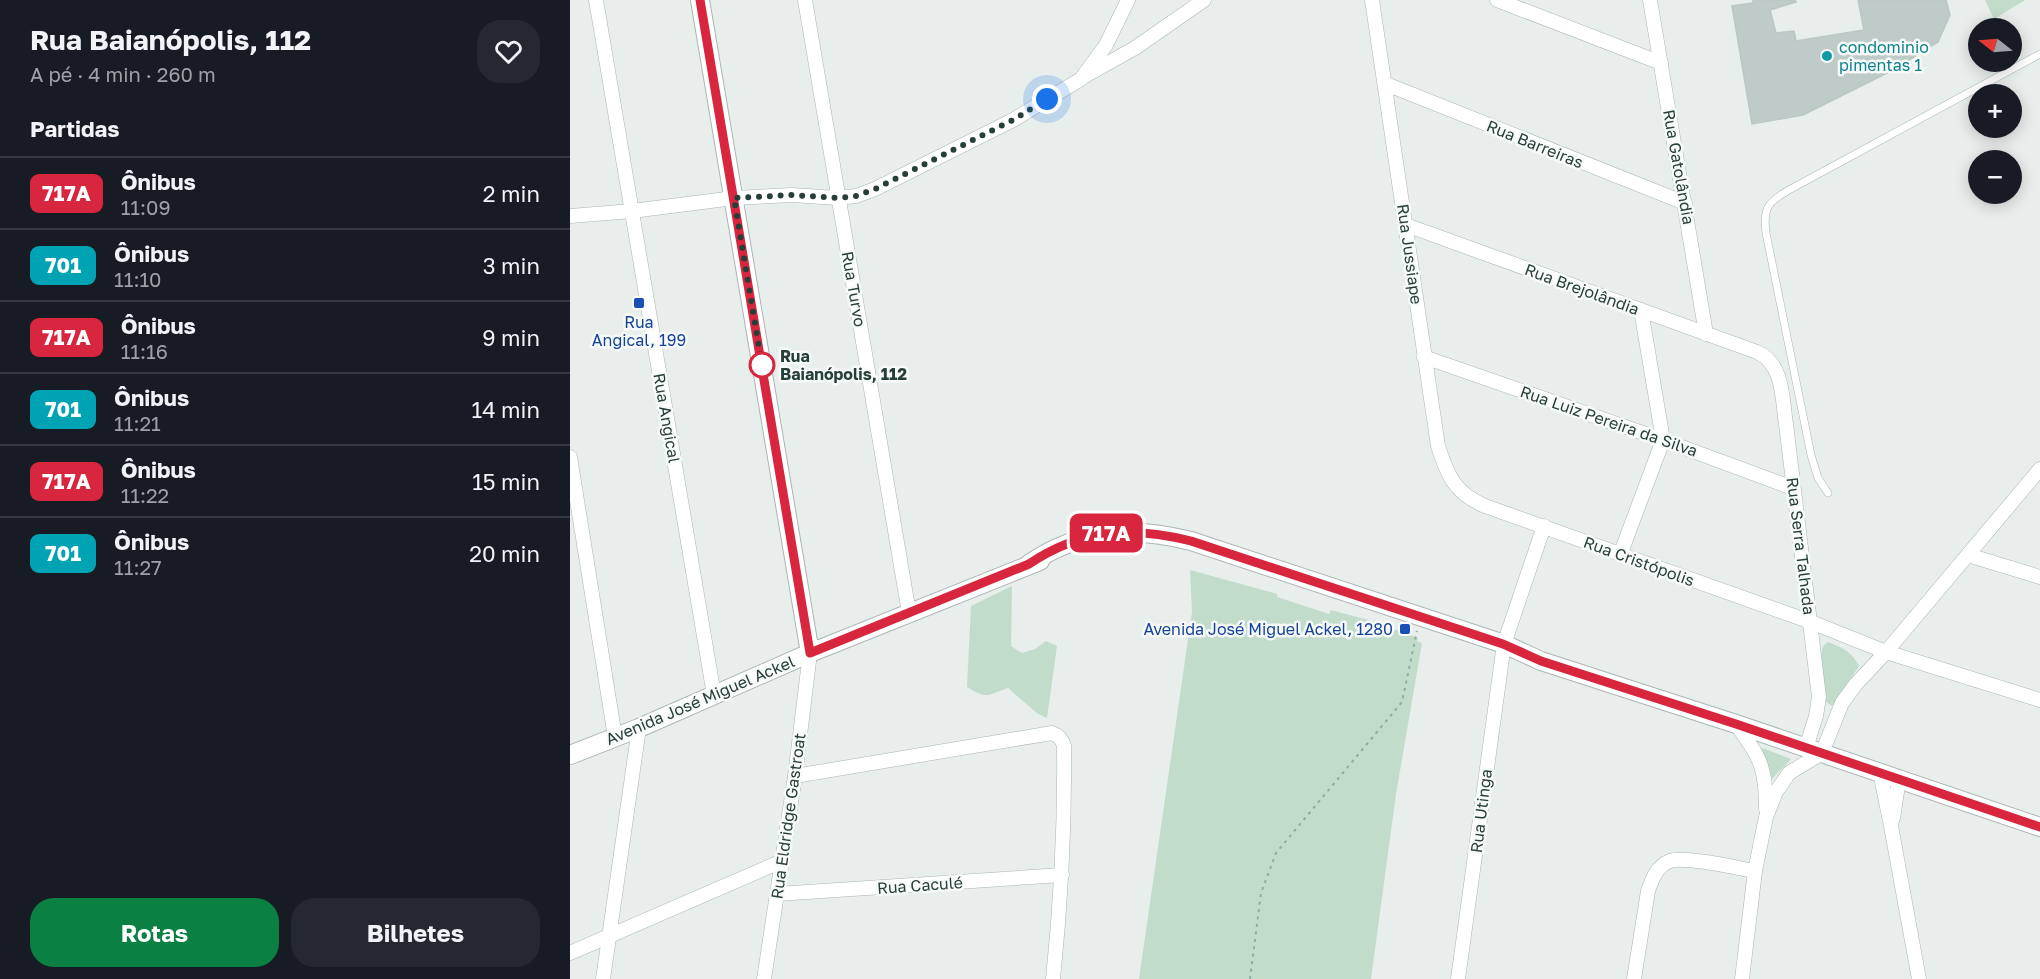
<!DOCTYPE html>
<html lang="pt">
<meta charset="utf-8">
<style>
:root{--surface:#171b24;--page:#242831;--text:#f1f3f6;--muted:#9ea1a6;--line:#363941;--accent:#0b8043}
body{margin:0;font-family:"Golos Text",sans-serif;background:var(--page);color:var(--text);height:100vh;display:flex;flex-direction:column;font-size:22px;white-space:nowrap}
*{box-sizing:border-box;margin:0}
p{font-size:20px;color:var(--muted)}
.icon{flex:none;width:33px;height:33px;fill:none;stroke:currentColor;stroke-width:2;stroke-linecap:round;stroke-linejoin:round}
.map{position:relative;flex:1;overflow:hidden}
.details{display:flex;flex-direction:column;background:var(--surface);width:570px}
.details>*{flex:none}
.badge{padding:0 12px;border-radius:9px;font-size:21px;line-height:39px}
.needle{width:39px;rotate:287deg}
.controls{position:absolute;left:1398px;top:18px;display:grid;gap:12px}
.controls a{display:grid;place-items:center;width:54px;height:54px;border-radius:50%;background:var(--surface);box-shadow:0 3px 15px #0003;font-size:30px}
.you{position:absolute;width:30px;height:30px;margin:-15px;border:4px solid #fff;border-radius:50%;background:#1a73e8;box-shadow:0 0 0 9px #1a73e833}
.map>.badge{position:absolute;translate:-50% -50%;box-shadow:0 0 0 3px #fff}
h2{padding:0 30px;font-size:22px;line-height:54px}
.round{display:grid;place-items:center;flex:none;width:63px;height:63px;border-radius:24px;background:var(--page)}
.head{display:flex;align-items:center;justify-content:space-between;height:102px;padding:0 30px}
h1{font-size:28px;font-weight:700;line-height:45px}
.cta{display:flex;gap:12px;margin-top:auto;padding:12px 30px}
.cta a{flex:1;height:69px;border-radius:24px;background:var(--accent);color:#fff;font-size:24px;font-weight:700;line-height:69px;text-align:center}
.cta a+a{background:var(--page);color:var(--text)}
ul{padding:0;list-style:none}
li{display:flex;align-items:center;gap:18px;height:72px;padding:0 30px;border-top:2px solid var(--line)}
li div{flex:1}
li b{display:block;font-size:22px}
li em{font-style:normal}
li .badge{min-width:66px;font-weight:700;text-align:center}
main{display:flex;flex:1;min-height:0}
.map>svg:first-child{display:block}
.green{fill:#c2dccc}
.building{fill:#bfcbc8;stroke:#bac7c3;stroke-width:1.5}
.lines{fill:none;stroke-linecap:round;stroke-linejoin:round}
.service-casing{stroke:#aab6b3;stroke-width:8}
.minor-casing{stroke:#aab6b3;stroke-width:15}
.tertiary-casing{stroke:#aab6b3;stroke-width:20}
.path{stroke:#8baea6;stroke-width:2;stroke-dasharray:3 4.5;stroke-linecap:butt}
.service{stroke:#fff;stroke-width:7}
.minor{stroke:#fff;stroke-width:14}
.tertiary{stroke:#fff;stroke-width:18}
.line-casing{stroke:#fff;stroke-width:14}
.line{stroke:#d7263d;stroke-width:9}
.walk{stroke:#273f3b;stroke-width:6;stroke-dasharray:0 10.8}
.culture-dot{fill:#0f9aa8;stroke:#f7faf9;stroke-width:2}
.transit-dot{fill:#1a4fb4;stroke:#f7faf9;stroke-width:2}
.stop-dot{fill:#fff;stroke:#d7263d;stroke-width:3}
.labels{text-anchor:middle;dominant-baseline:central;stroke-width:5;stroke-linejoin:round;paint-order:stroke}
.culture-label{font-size:16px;fill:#0d838f;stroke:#f7faf9;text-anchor:start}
.street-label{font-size:16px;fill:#273f3b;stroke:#f7faf9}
.transit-label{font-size:16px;fill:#164399;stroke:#f7faf9}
.stop-label{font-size:16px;font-weight:bold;fill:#273f3b;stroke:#f7faf9;text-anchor:start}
</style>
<main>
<section class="details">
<div class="head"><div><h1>Rua Baianópolis, 112</h1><p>A pé · 4 min · 260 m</p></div><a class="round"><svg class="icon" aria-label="heart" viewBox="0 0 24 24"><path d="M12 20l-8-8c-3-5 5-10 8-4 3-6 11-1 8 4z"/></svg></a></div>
<h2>Partidas</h2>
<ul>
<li><span class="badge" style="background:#d7263d;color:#fff">717A</span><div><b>Ônibus</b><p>11:09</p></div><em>2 min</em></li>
<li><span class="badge" style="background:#00a3b4;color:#fff">701</span><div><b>Ônibus</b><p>11:10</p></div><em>3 min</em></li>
<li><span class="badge" style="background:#d7263d;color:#fff">717A</span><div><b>Ônibus</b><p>11:16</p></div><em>9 min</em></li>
<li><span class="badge" style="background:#00a3b4;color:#fff">701</span><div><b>Ônibus</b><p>11:21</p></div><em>14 min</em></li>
<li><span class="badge" style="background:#d7263d;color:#fff">717A</span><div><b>Ônibus</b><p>11:22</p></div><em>15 min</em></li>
<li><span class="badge" style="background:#00a3b4;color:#fff">701</span><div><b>Ônibus</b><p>11:27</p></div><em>20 min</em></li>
</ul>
<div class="cta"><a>Rotas</a><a>Bilhetes</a></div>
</section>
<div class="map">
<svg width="1470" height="979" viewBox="0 0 1470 979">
<rect width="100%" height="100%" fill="#e7eeeb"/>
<!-- green -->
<g class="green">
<path d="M1415,0h40l-31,19z"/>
<path d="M620,570l87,24v3l52,17 2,-4 41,11 46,17 -1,3 5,2 -26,151 -25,185h-232l53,-367z"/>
<path d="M442,586l-1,60 11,7 13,-4 11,-8 11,5 -10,72 -9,-4 -30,-26c-21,7 -20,12 -41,-1l4,-81z"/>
<path d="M1258,642c15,6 23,9 31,24l-27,40 -7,-5c0,-11 -5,-44 -3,-51 1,-4 2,-5 6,-8z"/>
<path d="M1193,748l28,11 -19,20 -12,-29z"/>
</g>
<!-- building -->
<path class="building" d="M1183,0h42l1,2 -26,8 6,23 18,-2 2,10 68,-11 -6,-30h88l4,15 -12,27 -47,29 -88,44 -51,9 -20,-118 21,-3z"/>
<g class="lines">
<!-- service casing -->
<g class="service-casing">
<path id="service" d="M1258,493l-10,-15 -7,-23 -45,-222c-3,-24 1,-30 21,-42l253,-137"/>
</g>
<!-- minor casing -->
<g class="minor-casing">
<g id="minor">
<path d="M26,0l118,695"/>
<path d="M235,0l104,613"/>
<path d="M802,0l66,446c10,31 17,47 47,60l326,116 75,30 154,48"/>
<path d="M927,0l164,63"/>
<path d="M1080,0l56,334"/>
<path d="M515,76l50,-28 69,-48"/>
<path d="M816,84l299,119"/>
<path d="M0,216l62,-5 102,-13 58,-3 46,3 18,-2 19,-7 138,-69 68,-41 25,-34 22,-45"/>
<path d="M836,225l351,127c27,12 25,47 29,72l33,273 -3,19 -10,32"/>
<path d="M854,357l239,83 130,48"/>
<path d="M0,457l45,280"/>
<path d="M1050,555l43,-115 -22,-130"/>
<path d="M1398,555l72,22"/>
<path d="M1166,724c24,34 30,42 30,85"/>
<path d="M1310,772l11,54 28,153"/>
<path d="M225,776l257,-43c7,3 10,6 12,13 1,78 -3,155 -11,233"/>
<path d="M1323,818l6,-39"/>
<path d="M207,894l285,-19"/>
<path d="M0,953l212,-92"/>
<path d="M33,979l36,-251"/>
<path d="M194,979l31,-203 15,-123"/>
<path d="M888,979l46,-335 40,-118"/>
<path d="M1064,979l14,-88c4,-12 9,-25 22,-30 16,-5 67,7 85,10"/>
<path d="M1172,979l13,-108 11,-54 10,-25 13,-19 33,-20 20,-50 14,-19 30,-32 154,-183"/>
</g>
</g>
<!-- tertiary casing -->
<g class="tertiary-casing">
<g id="tertiary">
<path d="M130,0l110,653"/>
<path d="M459,564c52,-35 102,-38 162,-23l313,103 37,17 195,63 304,103"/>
<path d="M0,755l69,-27 171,-75 230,-92"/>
</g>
</g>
<!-- path -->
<path class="path" d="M680,979l11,-86 15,-40 126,-151 15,-71"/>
<!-- service -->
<use href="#service" class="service"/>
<!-- minor -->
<use href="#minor" class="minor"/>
<!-- tertiary -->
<use href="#tertiary" class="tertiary"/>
</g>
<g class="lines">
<!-- line casing -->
<g class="line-casing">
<path id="line" d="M130,0l110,653 219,-89c52,-35 102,-38 162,-23l312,103 38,17 195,63 304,103"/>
</g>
<!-- line -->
<use href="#line" class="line"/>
<!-- walk -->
<path class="walk" d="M192,365l-28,-167 58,-3 46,3 18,-2 19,-7 138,-69 34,-21"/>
</g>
<!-- markers -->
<circle class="culture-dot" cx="1257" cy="56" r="6"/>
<g class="transit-dot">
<rect x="63" y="297" width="12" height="12" rx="3"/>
<rect x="829" y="623" width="12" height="12" rx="3"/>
</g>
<circle class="stop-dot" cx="192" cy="365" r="12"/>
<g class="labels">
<!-- culture labels -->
<g class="culture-label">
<text x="1269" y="47">condominio<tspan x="1269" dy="18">pimentas 1</tspan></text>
</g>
<!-- street labels -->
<g class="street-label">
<text transform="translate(965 144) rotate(22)">Rua Barreiras</text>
<text transform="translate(1109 167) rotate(80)">Rua Gatolândia</text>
<text transform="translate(840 254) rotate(82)">Rua Jussiape</text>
<text transform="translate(284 289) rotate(80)">Rua Turvo</text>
<text transform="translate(1012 289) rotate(20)">Rua Brejolândia</text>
<text transform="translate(97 418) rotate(80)">Rua Angical</text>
<text transform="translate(1039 421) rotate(19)">Rua Luiz Pereira da Silva</text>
<text transform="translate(1231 546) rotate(83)">Rua Serra Talhada</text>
<text transform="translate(1069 561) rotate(20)">Rua Cristópolis</text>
<text transform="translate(130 700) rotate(-23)">Avenida José Miguel Ackel</text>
<text transform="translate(911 811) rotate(-83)">Rua Utinga</text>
<text transform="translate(218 816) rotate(-82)">Rua Eldridge Gastroat</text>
<text transform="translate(350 885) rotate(-4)">Rua Caculé</text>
</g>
<!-- transit labels -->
<g class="transit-label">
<text x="69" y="322">Rua<tspan x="69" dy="18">Angical, 199</tspan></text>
<text x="823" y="629" text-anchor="end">Avenida José Miguel Ackel, 1280</text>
</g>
<!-- stop labels -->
<g class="stop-label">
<text x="210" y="356">Rua<tspan x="210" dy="18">Baianópolis, 112</tspan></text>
</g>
</g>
</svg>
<div class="controls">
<a><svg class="needle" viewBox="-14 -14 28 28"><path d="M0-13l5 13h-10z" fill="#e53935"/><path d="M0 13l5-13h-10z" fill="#9ea1a6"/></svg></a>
<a>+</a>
<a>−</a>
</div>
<div class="you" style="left:477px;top:99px"></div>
<b class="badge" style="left:536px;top:533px;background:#d7263d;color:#fff">717A</b>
</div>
</main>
